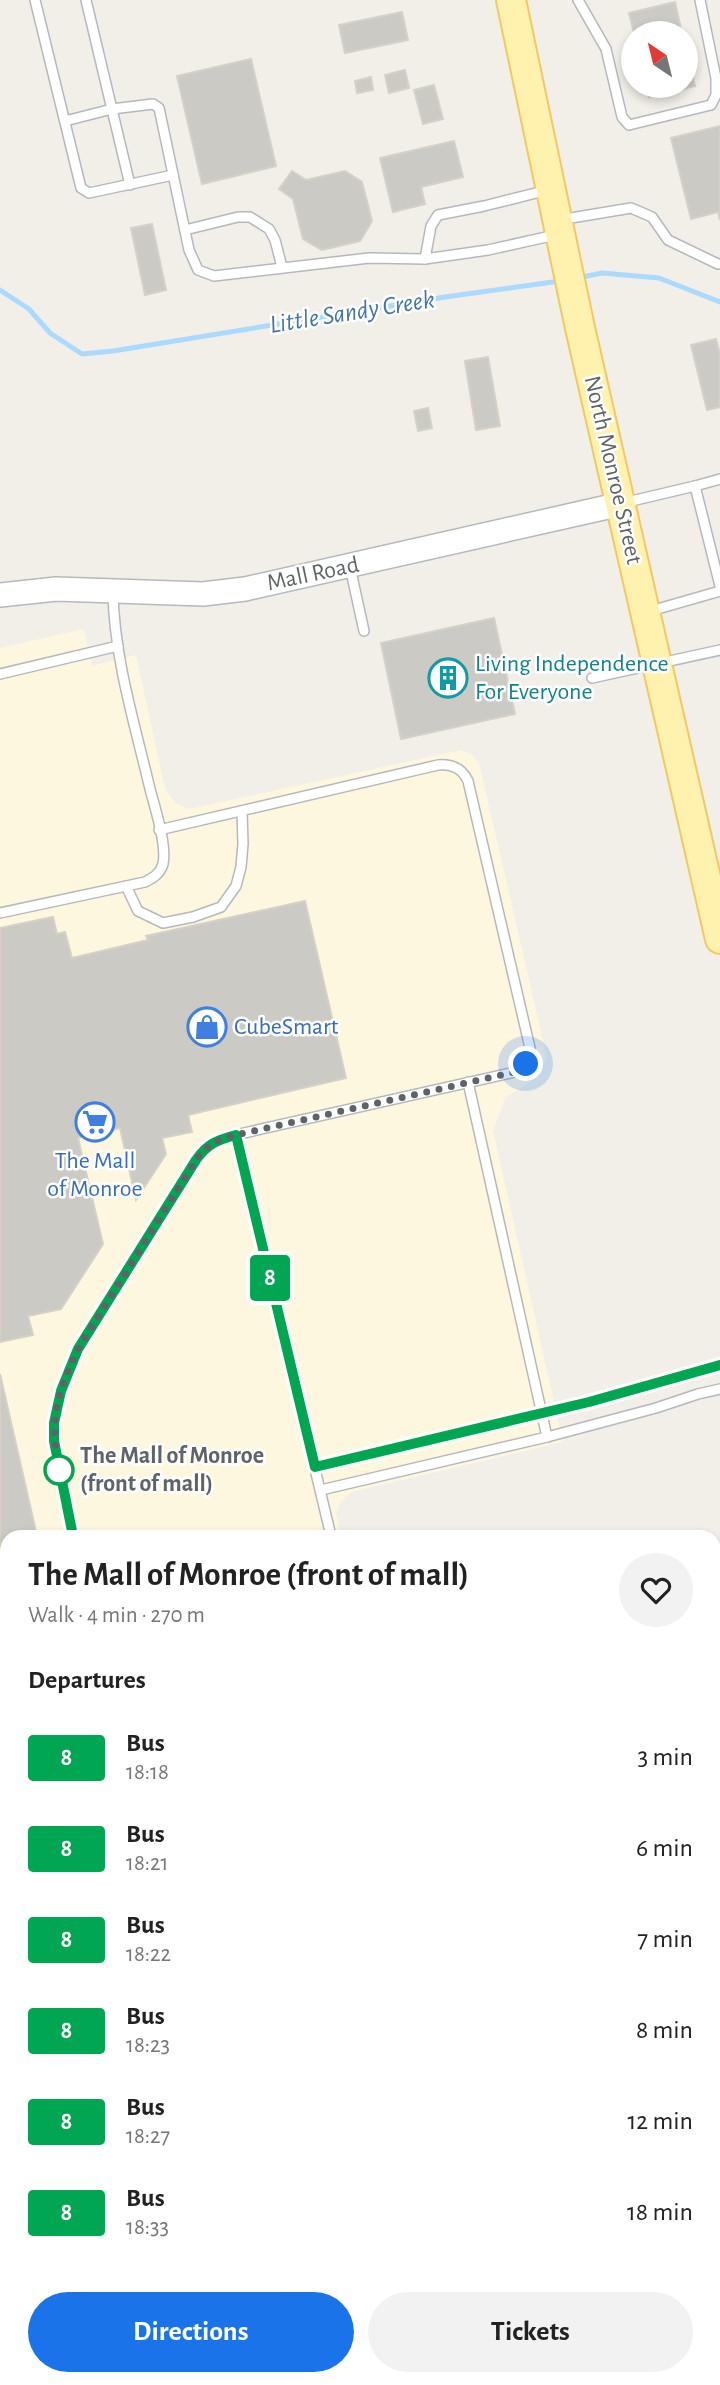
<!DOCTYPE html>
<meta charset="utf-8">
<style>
:root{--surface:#fff;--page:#f2f2f2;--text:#222;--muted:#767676;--accent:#1a73e8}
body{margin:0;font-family:"Alegreya Sans",sans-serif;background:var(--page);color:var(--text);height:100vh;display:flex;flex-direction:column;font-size:26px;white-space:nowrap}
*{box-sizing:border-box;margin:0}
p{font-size:23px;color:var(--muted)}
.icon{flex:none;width:38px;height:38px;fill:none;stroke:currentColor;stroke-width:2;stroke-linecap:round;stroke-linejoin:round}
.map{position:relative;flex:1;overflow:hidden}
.side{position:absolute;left:0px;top:1530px;width:721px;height:856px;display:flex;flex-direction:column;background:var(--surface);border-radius:21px 21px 0 0;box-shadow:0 4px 10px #0003}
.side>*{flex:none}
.badge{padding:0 14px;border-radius:5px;font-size:24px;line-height:46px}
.needle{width:46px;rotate:325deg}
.tools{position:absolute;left:621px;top:21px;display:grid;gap:14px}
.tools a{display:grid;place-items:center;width:77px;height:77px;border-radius:50%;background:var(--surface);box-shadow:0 4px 10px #0003;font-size:35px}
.you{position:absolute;width:35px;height:35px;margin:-18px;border:5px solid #fff;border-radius:50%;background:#1a73e8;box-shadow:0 0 0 10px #1a73e833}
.map>.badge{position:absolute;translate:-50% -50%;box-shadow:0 0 0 4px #fff}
h2{padding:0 28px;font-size:26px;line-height:63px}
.round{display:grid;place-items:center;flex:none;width:74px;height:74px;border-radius:37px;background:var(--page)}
.headline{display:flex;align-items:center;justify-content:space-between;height:119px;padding:0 28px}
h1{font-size:33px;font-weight:600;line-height:52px}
.button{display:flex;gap:14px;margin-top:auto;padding:14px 28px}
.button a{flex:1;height:80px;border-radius:42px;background:var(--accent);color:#fff;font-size:28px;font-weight:600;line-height:80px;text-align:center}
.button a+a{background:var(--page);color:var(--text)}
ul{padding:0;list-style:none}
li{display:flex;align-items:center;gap:21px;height:91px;padding:0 28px}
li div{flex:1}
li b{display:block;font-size:26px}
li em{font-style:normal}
li .badge{min-width:77px;font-weight:700;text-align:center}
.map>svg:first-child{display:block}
.commercial{fill:#fef7e0}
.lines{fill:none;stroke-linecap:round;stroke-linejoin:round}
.stream{stroke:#aadaff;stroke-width:5}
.building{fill:#cccac5;stroke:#d6d1c6;stroke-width:2}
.service-casing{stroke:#b5b8bc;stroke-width:12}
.minor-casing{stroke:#b5b8bc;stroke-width:21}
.tertiary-casing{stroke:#b5b8bc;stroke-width:26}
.primary-casing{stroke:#f2c960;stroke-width:32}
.service{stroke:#fff;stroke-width:9}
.minor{stroke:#fff;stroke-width:18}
.tertiary{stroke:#fff;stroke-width:23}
.primary{stroke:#fff2af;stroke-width:28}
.line-casing{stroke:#fff;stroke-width:16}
.line{stroke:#00a651;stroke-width:10}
.walk{stroke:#5f6368;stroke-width:7;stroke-dasharray:0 12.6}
.stop-dot{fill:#fff;stroke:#00a651;stroke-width:3.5}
.labels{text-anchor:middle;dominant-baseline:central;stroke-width:5;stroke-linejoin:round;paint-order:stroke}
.street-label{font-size:24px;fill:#5f6368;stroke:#fff}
.culture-label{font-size:24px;fill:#0d838f;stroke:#fff;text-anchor:start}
.shop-label{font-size:24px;fill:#366cbe;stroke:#fff;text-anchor:start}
.stop-label{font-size:24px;font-weight:bold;fill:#5f6368;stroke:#fff;text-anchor:start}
.water-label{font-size:26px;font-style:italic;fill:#4174aa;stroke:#fff}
</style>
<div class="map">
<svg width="720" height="2385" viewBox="0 0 720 2385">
<rect width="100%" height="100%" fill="#f1efe8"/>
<!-- commercial -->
<path class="commercial" d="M84,629l8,37 44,-11 29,134 10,14 14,6 272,-59 10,4 8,9 68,295 -10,19 -32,21 -12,33 70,311 -212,50 -10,10 -5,11 5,23h-334v419l-7,2v-1309z"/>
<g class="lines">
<!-- stream -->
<g class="stream">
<path d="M577,278l25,-5 57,5 61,24"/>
<path d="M0,290l29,19 21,24 32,21 31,-3 332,-54 115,-16"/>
</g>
</g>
<!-- building -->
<g class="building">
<path d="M675,2l7,31h-48l-5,-20z"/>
<path d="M402,12l6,28 -63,13 -6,-28z"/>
<path d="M686,50l9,36 -46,11 -2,-11h39z"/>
<path d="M251,59l25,107 -74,18 -25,-108z"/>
<path d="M405,70l4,18 -20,5 -4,-18z"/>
<path d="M371,77l2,13 -16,3 -2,-12z"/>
<path d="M434,85l9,34 -20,5 -9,-34z"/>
<path d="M720,126v94l-2,-8 -27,7 -20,-81z"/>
<path d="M454,141l9,36 -42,10 4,17 -32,8 -13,-54z"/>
<path d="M292,171l14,9 39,-9 17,11 10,39 -12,20 -38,9 -19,-11 -10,-40 -14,-10z"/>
<path d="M152,224l14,66 -21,5 -14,-67z"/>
<path d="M716,339l4,15v53l-13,3 -16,-65z"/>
<path d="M488,357l12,69 -24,4 -11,-69z"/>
<path d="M428,408l4,20 -14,3 -4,-20z"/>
<path d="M494,618l21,96 -114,25 -20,-96z"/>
<path d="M305,901l41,177 -158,37 4,17 -30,6 4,16 -30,46 -16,-72 -42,10 25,106 -42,65 -33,7 5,19 -33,7v-414l53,-11 4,17 8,-2 7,26 76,-18 -2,-4z"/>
<path d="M0,1374l37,162h-30v310l-7,2z"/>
<path d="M720,1908v117l-6,-25v-90z"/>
<path d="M133,2378h35l2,7h-36z"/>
<path d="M396,2378h109l1,7h-108z"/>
<path d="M524,2378h134l1,5 -9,2h-124z"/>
</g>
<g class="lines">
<!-- service casing -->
<g class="service-casing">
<g id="service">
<path d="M35,0l46,188 8,5 84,-18"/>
<path d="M86,0l44,185"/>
<path d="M578,0l28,49 16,68 7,8 82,-20 5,-10v-17l-16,-78"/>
<path d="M65,121l47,-12 41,-5 6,4 30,142 9,20 16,6 155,-18 56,1 63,-9 67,-15"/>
<path d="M559,220l72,-12 21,9 16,23 50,24"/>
<path d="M185,230l53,-13h12l19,12 6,11 7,27"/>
<path d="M425,259l6,-33 7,-11 46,-9 64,-16"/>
<path d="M695,486l25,-7"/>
<path d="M623,503l72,-17 25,100"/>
<path d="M350,567l14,64"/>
<path d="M647,612l73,-21"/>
<path d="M0,674l118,-28"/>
<path d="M592,678l128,-28"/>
<path d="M126,886l12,25 25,12 30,-6 28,-10 15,-21 5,-19 2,-23 -1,-33"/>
<path d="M0,913l145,-31c8,-4 15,-8 18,-18 4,-19 -8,-56 -13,-75 -15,-64 -36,-131 -37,-197"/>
<path d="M468,1082l79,355"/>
<path d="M235,1135l96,401"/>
<path d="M315,1467l274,-65 131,-37"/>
<path d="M321,1490l226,-53 109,-29 42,-14 22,-5"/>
<path d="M73,1536l-19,-95 -1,-18 8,-32 17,-42 118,-189c12,-16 21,-20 39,-25l280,-63c10,-6 14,-13 15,-24l-62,-267c-6,-13 -16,-17 -30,-16l-279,65"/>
<path d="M714,1564l6,-2"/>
<path d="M714,1686l4,18h2"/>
<path d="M0,1943l7,-2"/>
</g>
</g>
<!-- minor casing -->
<g class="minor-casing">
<path id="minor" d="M202,2378l2,7"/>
</g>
<!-- tertiary casing -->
<g class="tertiary-casing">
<path id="tertiary" d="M0,595l56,-6 147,5 42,-5 376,-85"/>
</g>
<!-- primary casing -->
<g class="primary-casing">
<path id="primary" d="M511,0l69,328 140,611"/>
</g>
<!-- service -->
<use href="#service" class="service"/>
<!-- minor -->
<use href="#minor" class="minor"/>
<!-- tertiary -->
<use href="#tertiary" class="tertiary"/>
<!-- primary -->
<use href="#primary" class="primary"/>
</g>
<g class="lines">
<!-- line casing -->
<g class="line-casing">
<path id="line" d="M73,1536l-19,-95v-18l7,-32 17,-42 118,-189c11,-16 21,-20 40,-25l79,332 274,-65 131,-37"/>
</g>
<!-- line -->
<use href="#line" class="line"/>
<!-- walk -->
<path class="walk" d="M59,1470c-10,-49 -3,-76 19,-121l118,-189c11,-16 21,-20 40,-25l279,-63 11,-8"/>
</g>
<!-- icons -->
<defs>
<g id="building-ring" transform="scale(2.0125)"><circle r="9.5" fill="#fff" stroke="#0f9aa8" stroke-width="1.5"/><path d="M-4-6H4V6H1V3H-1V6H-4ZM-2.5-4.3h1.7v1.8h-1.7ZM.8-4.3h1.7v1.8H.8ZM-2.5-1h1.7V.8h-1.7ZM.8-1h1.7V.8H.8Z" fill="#0f9aa8"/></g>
<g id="shop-ring" transform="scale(2.0125)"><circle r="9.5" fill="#fff" stroke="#3f7fe0" stroke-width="1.5"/><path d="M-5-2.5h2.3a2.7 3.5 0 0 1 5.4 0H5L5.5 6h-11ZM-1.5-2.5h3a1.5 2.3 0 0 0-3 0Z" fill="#3f7fe0"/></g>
<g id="supermarket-ring" transform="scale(2.0125)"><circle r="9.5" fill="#fff" stroke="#3f7fe0" stroke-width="1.5"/><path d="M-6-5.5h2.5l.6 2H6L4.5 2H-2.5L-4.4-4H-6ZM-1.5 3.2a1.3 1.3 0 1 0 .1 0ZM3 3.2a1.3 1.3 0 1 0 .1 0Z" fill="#3f7fe0"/></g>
</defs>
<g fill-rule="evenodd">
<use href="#building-ring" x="448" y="678"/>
<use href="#shop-ring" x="207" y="1027"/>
<use href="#supermarket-ring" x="95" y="1122"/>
</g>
<!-- markers -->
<circle class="stop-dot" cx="59" cy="1470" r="14"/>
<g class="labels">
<!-- street labels -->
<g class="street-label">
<text transform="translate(613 470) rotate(77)">North Monroe Street</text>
<text transform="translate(313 574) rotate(-12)">Mall Road</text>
</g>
<!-- culture labels -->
<g class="culture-label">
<text x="475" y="664">Living Independence<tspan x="475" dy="28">For Everyone</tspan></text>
</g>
<!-- shop labels -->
<g class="shop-label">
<text x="234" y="1027">CubeSmart</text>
<text x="95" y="1161" text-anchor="middle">The Mall<tspan x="95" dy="28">of Monroe</tspan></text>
</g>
<!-- stop labels -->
<g class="stop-label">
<text x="80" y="1456">The Mall of Monroe<tspan x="80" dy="28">(front of mall)</tspan></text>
</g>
<!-- water labels -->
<g class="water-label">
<text transform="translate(352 312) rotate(-9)">Little Sandy Creek</text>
</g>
</g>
</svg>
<div class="tools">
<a><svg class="needle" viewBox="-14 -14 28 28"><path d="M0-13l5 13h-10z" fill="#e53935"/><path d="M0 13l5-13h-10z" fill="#767676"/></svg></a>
</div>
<div class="you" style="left:526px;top:1064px"></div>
<b class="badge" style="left:270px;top:1278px;background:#00a651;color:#fff">8</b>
<section class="side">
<div class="headline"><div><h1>The Mall of Monroe (front of mall)</h1><p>Walk · 4 min · 270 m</p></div><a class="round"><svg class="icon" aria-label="heart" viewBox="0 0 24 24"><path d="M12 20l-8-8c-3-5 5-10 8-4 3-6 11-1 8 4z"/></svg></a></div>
<h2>Departures</h2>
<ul>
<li><span class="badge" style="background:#00a651;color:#fff">8</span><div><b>Bus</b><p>18:18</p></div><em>3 min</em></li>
<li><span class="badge" style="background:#00a651;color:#fff">8</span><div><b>Bus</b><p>18:21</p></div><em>6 min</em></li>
<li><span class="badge" style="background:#00a651;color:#fff">8</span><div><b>Bus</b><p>18:22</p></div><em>7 min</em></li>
<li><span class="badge" style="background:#00a651;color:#fff">8</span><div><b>Bus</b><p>18:23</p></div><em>8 min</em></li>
<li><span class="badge" style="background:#00a651;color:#fff">8</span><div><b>Bus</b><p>18:27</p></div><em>12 min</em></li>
<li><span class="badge" style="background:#00a651;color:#fff">8</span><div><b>Bus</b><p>18:33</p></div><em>18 min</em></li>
</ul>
<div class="button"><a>Directions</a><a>Tickets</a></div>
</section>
</div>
